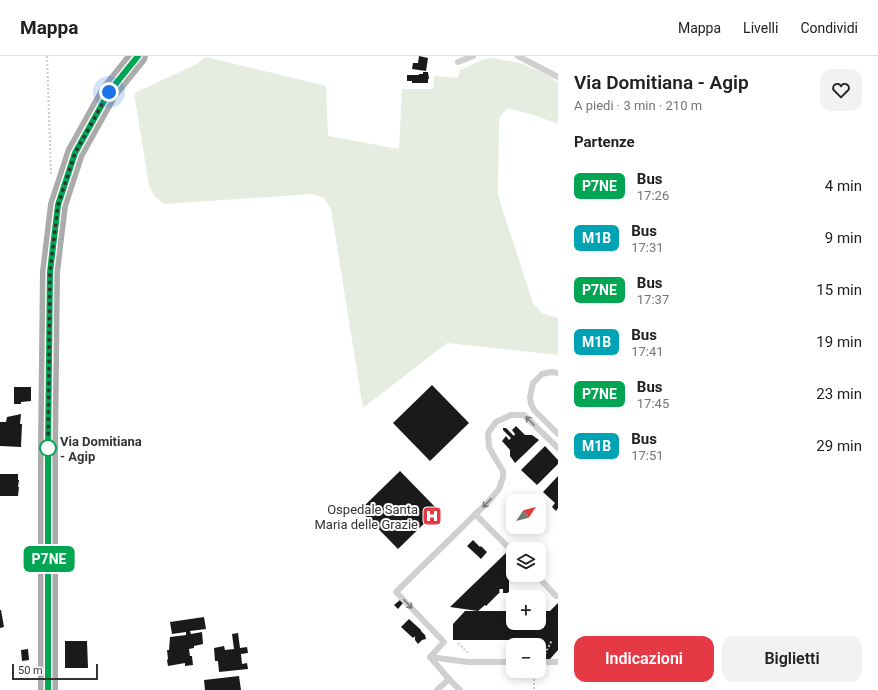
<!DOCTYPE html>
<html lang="it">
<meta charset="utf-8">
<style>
:root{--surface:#fff;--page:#f2f2f2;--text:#202124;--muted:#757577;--line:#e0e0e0;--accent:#e63946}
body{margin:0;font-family:Roboto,sans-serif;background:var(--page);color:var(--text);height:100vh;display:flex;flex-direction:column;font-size:15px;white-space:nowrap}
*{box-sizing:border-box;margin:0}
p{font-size:13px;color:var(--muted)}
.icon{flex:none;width:22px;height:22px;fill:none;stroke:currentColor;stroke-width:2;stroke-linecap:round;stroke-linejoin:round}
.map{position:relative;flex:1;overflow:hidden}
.sheet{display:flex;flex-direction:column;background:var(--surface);width:320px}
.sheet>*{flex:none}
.badge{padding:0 8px;border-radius:6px;font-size:14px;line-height:26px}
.needle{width:26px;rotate:55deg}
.tools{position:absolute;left:506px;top:438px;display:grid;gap:8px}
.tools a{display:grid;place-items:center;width:40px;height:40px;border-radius:8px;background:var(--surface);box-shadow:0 2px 10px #0003;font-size:20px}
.scale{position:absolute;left:12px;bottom:10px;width:86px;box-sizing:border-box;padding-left:4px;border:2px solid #333;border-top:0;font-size:11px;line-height:14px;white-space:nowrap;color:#333;-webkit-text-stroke:3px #fff;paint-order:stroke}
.you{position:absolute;width:20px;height:20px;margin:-10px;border:3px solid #fff;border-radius:50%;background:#1a73e8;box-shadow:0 0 0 6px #1a73e833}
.map>.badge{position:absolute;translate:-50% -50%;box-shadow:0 0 0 2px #fff}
h2{padding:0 16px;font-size:15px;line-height:36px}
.round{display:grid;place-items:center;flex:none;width:42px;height:42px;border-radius:12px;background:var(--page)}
.head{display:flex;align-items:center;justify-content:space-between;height:68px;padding:0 16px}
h1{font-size:19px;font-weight:600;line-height:30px}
.action{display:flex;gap:8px;margin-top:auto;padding:8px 16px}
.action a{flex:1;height:46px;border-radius:12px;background:var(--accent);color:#fff;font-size:16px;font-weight:600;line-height:46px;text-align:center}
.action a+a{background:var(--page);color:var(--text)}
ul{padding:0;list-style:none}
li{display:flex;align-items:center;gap:12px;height:52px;padding:0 16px}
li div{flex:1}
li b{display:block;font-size:15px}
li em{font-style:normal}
li .badge{min-width:44px;font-weight:700;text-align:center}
header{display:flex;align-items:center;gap:24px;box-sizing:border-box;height:56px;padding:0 20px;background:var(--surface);border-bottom:1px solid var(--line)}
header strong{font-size:19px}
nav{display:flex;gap:22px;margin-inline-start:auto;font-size:14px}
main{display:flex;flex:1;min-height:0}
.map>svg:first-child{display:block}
.green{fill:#e6ecdf}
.building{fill:#1a1a1a}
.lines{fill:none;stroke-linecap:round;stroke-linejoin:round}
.path{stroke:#cdcdcd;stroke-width:2;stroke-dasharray:2 2;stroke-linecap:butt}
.lane{stroke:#d0d0d0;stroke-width:6}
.primary{stroke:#ababab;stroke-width:20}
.oneway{stroke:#7a7a7a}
.line-casing{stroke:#fff;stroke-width:9}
.line{stroke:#00a651;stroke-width:6}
.walk{stroke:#333;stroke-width:4;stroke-dasharray:0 7.2}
.stop-dot{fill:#fff;stroke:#00a651;stroke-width:2}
.labels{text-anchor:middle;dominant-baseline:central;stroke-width:4;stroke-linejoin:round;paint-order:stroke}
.stop-label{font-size:13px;font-weight:bold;fill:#333;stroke:#fff;text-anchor:start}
.poi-label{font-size:13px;fill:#333;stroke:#fff;text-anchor:end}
</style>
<header>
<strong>Mappa</strong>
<nav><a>Mappa</a><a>Livelli</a><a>Condividi</a></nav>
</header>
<main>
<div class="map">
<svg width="558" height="634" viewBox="0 0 558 634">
<rect width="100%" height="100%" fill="#fff"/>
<!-- green -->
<path class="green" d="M206,1l120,29 2,50 71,13 3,-60h31l1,-13 24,2 2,-8 22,-10 10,-2 28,5 25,11 13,8v42l-27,-10 -24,-6 -8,10 -1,77 4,13 31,95 9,10 16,5v37l-111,-12 -84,65 -32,-199 -7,-11 -12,-4 -148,10 -10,-8 -5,-11 -15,-92 61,-28z"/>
<!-- building -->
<g class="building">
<path d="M419,0l9,2 -2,13 -14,-2 1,-6h5z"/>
<path d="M423,16h5l1,7h-1v4h-16v-2h-5v-6h12v-1h4z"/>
<path d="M432,329l37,38 -39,38 -37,-38z"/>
<path d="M14,331h17v14l-10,1v2h-7z"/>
<path d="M21,358l-1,10h2l-1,23 -21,-1v-24h6l1,-5z"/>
<path d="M516,370l9,9h7l7,5 -24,23 -5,-7v-6l-8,-9 4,-5 3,4 2,-2 -8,-8v-2h3l8,8 1,-2 -3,-4z"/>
<path d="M545,390l13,14v4l-21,21 -16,-15z"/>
<path d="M400,415l38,39 -40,39 -38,-39z"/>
<path d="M0,418h18v6h1l-1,7h1l-1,9h-18z"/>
<path d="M558,420v32l-2,3 -4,-4 3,-4 -12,-11z"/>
<path d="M473,484l7,7 1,-1 6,6 -6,7 -14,-13z"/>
<path d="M508,495l5,5v19h1l-5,6v12h-6v-4h-3l-1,2 1,1 -14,14 -1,-1 -7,6 -28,-4z"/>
<path d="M400,544l3,3 -5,6 -4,-4z"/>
<path d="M558,547v47l-16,18 -3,-3v-20h-19l-4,-5h-63v-16l12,-13h48v12h26v-12h11z"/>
<path d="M0,554h1l3,17 -4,1z"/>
<path d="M204,561l2,12 -16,2 1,3 11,-2 1,12 -9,2v2l-5,1 1,7h2l1,9 -8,1v-3l-17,3 -1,-6 1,-1 -1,-9h2l1,-13 16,-2v-3l-14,2 -2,-12z"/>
<path d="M409,563l12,11v1l4,4 1,4 -4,1 -4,4 -3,-4v-4l-2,2 -12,-11z"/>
<path d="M238,577l2,15 7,-1 1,6 -7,1 1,10 5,-1 1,6 -29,3 -1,-11h-3l-1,-13 10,-2 1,4 9,-1 -2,-15z"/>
<path d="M65,585h22l1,27h-23z"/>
<path d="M28,593l1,11 -7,1 -1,-11z"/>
<path d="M239,620l2,14h-36l-1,-10z"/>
</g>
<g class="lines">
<!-- path -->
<g class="path">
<path d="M47,0l4,118"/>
<path d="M531,584l3,5"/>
<path d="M458,587l9,9 1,2"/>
<path d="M545,598l7,-14"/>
<path d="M534,615v19"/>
</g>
<!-- lane -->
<g class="lane">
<path d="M518,0l40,21"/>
<path d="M458,6l15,-6"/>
<path d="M558,317l-7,-1 -9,2 -9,9 -3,14 1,7 3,6 24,24"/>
<path d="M475,458l38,38"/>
<path d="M536,519l20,21"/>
<path d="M430,601l38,5h45"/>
<path d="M539,606h19"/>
<path d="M437,634l12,-11"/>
<path d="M460,634l-11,-11 -19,-22 14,-15 -48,-50 94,-92 9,-11 4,-12v-6l-8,-13 -6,-11 -1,-14 8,-11 15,-7h13l34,33"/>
</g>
<!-- primary -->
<path class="primary" d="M48,634v-243l2,-175 8,-67 17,-52 34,-61 29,-36"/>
</g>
<!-- one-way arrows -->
<defs><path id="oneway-shaft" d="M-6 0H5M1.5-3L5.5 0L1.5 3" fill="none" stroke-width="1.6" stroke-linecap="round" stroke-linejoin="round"/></defs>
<g class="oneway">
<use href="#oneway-shaft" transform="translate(530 365) rotate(-135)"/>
<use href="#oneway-shaft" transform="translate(487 447) rotate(134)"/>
<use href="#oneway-shaft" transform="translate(408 548) rotate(46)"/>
</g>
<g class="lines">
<!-- line casing -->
<g class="line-casing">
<path id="line" d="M48,634v-243l2,-175 8,-67 17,-52 34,-61 29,-36"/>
</g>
<!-- line -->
<use href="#line" class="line"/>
<!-- walk -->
<path class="walk" d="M48,392l2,-176 8,-67 17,-52 34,-61"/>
</g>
<!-- icons -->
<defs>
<g id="hospital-square" transform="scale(1)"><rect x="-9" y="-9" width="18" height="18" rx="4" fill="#e63946" stroke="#fff"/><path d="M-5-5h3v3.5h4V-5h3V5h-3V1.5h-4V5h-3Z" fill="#fff"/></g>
</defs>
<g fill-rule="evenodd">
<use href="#hospital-square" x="432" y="460"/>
</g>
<!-- markers -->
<circle class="stop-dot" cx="48" cy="392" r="8"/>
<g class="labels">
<!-- stop labels -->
<g class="stop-label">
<text x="60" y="385">Via Domitiana<tspan x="60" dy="15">- Agip</tspan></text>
</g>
<!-- poi labels -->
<g class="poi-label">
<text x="418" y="453">Ospedale Santa<tspan x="418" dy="15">Maria delle Grazie</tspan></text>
</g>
</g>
</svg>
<div class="tools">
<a><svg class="needle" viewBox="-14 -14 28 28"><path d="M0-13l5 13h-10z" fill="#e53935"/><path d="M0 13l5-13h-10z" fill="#757577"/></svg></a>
<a><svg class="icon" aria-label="layers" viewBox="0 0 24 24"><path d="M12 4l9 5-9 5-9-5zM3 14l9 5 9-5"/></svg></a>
<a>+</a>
<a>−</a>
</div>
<div class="scale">50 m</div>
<div class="you" style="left:109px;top:36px"></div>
<b class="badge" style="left:49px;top:503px;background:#00a651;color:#fff">P7NE</b>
</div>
<section class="sheet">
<div class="head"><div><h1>Via Domitiana - Agip</h1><p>A piedi · 3 min · 210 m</p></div><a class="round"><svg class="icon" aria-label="heart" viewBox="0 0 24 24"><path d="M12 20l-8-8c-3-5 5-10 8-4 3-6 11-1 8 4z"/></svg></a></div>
<h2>Partenze</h2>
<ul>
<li><span class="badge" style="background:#00a651;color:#fff">P7NE</span><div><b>Bus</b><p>17:26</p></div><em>4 min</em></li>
<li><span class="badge" style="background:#00a3b4;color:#fff">M1B</span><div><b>Bus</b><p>17:31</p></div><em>9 min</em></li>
<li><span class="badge" style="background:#00a651;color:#fff">P7NE</span><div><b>Bus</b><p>17:37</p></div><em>15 min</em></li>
<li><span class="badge" style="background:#00a3b4;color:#fff">M1B</span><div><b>Bus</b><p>17:41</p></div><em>19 min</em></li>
<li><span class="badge" style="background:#00a651;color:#fff">P7NE</span><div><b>Bus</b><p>17:45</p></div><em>23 min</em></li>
<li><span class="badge" style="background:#00a3b4;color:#fff">M1B</span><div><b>Bus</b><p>17:51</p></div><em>29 min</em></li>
</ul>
<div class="action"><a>Indicazioni</a><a>Biglietti</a></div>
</section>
</main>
